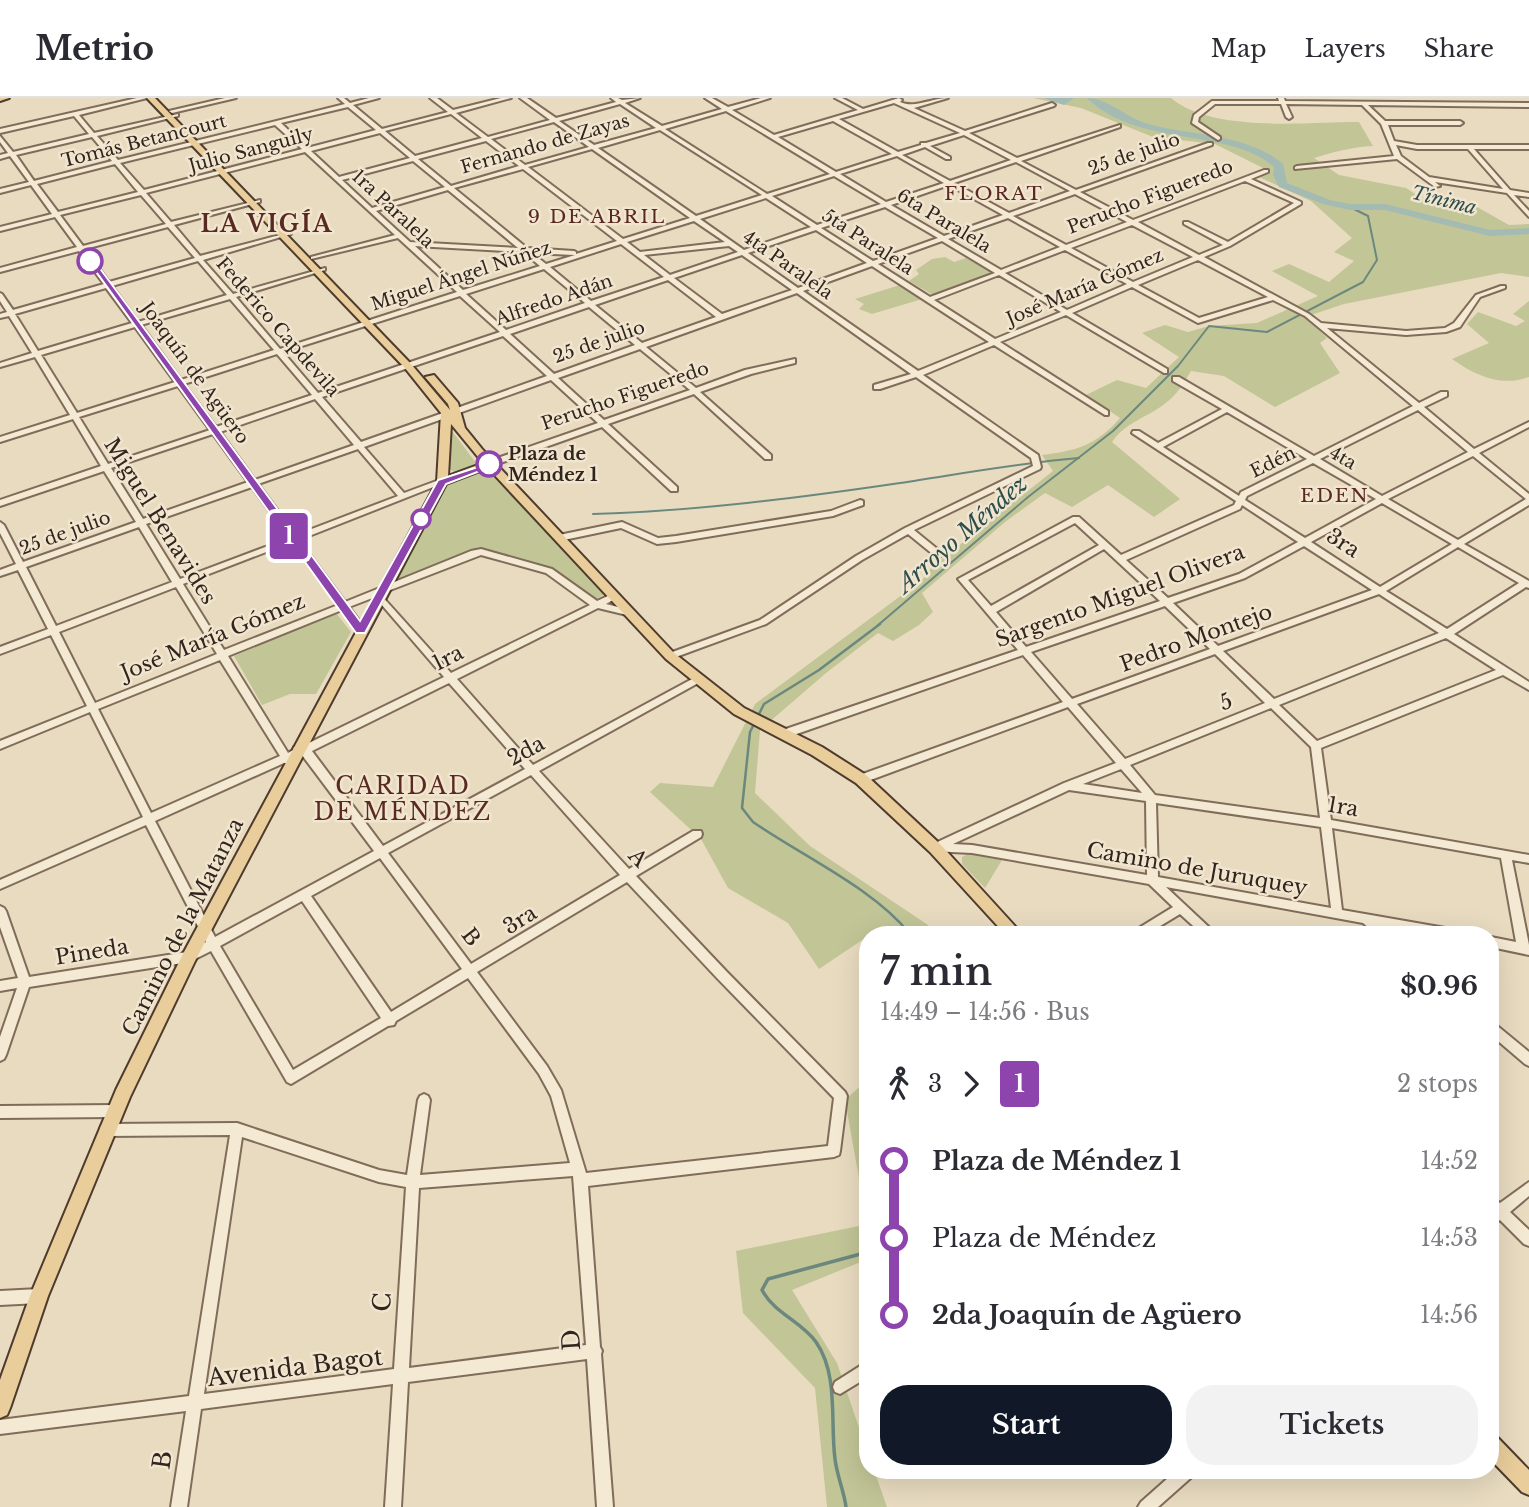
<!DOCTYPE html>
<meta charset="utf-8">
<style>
:root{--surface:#fff;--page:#f2f2f3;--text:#2b2b33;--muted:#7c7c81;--line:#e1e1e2;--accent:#111827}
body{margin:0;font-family:"Libre Baskerville",serif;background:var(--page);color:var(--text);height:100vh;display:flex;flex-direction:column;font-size:26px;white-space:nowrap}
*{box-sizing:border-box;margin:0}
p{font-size:23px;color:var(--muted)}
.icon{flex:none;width:38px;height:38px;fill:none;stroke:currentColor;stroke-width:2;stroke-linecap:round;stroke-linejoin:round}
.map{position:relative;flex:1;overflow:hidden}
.sheet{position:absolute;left:859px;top:828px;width:640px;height:553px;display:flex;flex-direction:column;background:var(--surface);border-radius:28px;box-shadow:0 7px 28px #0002}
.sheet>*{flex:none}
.badge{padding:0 14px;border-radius:5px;font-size:24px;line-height:46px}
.map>.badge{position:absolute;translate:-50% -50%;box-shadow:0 0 0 4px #fff}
.legs{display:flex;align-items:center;gap:10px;height:77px;padding:0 21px;font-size:23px}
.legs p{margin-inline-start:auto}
.headline{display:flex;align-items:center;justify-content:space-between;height:119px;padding:0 21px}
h1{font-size:38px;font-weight:600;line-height:52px}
.primary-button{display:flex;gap:14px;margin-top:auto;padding:14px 21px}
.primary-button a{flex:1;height:80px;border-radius:28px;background:var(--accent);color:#fff;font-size:28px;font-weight:600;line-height:80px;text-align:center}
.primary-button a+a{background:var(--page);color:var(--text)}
ul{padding:0 21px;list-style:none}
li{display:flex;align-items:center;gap:24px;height:77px;font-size:26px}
li i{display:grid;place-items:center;width:10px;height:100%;margin:0 9px;background:currentColor}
li i::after{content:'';width:18px;height:18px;margin:-9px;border:5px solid;border-radius:50%;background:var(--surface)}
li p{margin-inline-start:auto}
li:first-child i{background:linear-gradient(#0000 50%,currentColor 0)}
li:last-child i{background:linear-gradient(currentColor 50%,#0000 0)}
header{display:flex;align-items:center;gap:42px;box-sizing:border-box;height:98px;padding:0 35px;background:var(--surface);border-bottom:2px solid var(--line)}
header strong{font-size:33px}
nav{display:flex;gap:38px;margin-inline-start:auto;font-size:24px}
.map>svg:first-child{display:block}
.green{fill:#c2c596}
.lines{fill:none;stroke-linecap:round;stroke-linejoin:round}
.stream-far2{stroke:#6b887f;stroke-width:2}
.stream-far1{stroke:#6b887f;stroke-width:2.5}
.stream{stroke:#6b887f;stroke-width:3.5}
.river{fill:#a3bbb3;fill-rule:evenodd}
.minor-casing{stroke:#806c5a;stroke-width:4}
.major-casing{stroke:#4e3b2e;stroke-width:4}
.minor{fill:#f4e9d2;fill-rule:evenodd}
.major{fill:#e9cd9b;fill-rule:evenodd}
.line-1{fill:#8e44ad;stroke:#fff;stroke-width:2}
.stop-1-dot{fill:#fff;stroke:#8e44ad;stroke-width:3.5}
.labels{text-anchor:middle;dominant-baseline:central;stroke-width:5;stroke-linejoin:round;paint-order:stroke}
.far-street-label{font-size:18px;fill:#31261d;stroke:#f1e5cf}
.far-stop-label{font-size:18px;font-weight:bold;fill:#31261d;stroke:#f1e5cf;text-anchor:start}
.far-neighbourhood-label{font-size:19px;letter-spacing:2px;fill:#592a21;stroke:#f1e5cf}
.far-water-label{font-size:19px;font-style:italic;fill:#2d4f4b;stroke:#f1e5cf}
.street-label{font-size:21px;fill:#31261d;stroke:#f1e5cf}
.far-district-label{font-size:23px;font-weight:bold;letter-spacing:2px;fill:#592a21;stroke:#f1e5cf}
.water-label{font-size:23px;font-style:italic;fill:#2d4f4b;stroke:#f1e5cf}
.neighbourhood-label{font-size:23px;letter-spacing:2px;fill:#592a21;stroke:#f1e5cf}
.near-street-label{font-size:24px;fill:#31261d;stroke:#f1e5cf}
</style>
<header>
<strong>Metrio</strong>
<nav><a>Map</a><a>Layers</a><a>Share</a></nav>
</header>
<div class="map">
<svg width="1529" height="1409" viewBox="0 0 1529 1409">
<rect width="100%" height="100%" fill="#e8dbc0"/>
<!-- green -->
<g class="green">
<path d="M1033,0h138c41,35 136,24 188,24l14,24c-22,1 -39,6 -59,12l25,17 67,13 26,17 38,-2 39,22 20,-1v53l-28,-4 -157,31 -39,13 22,21 -7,5 20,30 -65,34 -51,-31 -33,-5c-7,11 -13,23 -24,31 -18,15 -42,20 -55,40l68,57 -26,18 -46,-32 -36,22 -27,-14 -40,29 -83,71 11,19 -14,13 -26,16 -15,-8 -52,40 -66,57 -5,63 55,53 118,79v9h-47l-4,-4 -58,39 -31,-46 -60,-35 -27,-49 -51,-47 10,-9 53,4 42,-83 167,-124 11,-14 120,-95 -11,-16c34,-4 55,-10 78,-37l-34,-23 31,-15 29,8 33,-31 -37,-24 23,-8 23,7 21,-6 48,-3 61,-27 -46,-25 17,-7 40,18 25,-21 -20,-9 18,-14 -41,-37 -54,-25 6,-8 -48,-24 -62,-7 -72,-29z"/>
<path d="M945,159l9,5 12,-4 28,15 -61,22 -24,-14 10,-7 -3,-4 16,-11z"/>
<path d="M900,187l22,14 -50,15 -13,-5 5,-5 -9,-5z"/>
<path d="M1529,203v76c-28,10 -53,-1 -77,-18l37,-16 -22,-19 11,-12 38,14 9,-5 -12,-7z"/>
<path d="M449,329l27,36 -21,10 -5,-4z"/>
<path d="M486,371l119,125 -11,6 -44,-33 -68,-19 -76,31 -10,-1 48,-94z"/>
<path d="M336,515l15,19 -35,62h-26l-28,11 -28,-49z"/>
<path d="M968,756l34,6 -17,28 -23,-24v-7z"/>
<path d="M868,981v180l-76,31 45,73 31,91v16h6l13,37h-60l-12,-119 -72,-75 -7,-62 123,-25 4,-25 -18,-101z"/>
</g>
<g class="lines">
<!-- stream-far2 -->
<g class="stream-far2">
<path d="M593,416c103,-3 205,-16 307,-31 60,-9 119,-20 179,-25"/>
<path d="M877,528l151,-129 85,-66 65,-65 31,-40 58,6 96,-50 14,-22 -9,-44 -18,-9"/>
</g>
<!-- stream-far1 -->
<g class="stream-far1">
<path d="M757,620l7,-14 55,-34 61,-46"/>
<path d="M754,626l-4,8 -8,76 11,14c49,34 120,66 157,112"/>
</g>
<!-- stream -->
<g class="stream">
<path d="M868,1003l-7,16 7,36"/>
<path d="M846,1409c-2,-16 -9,-31 -11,-48 -5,-37 4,-84 -19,-117 -15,-21 -41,-28 -54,-52l6,-11 100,-27"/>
</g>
<!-- river -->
<g class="river">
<path d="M1044,0h30l-10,7z"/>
<path d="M1087,0c19,0 37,17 55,24 43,14 106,11 141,42l4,19 43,17 20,4h35l105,26 39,-2v6l-39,2 -105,-26h-35l-27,-6 -44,-17 -6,-12 1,-8c-45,-40 -136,-19 -187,-69z"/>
</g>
<!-- minor casing -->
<g class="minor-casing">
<g id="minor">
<path d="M137,0h10l-68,17 15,18 84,-19v2l-81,20 21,24 227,-56 -7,-6h6l6,5 19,-5h10l-26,7 29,24 66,-17 -18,-14h7l16,12 48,-12h10l-55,15 32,24 62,-17 -30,-22h7l29,20 60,-16 -5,-4h7l4,2 18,-2 -15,5 37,23 60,-17 -17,-11h7l16,9 33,-9h9l-38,12 42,25 84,-25 -23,-12h7l21,11 36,-11 3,2 -2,2c15,7 31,-4 48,-4l-34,10 51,23 87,-28 3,2 -1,1 -85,27 48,25 103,-33v2l-99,34 55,29 132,-47h4v2l-132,47 53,28 131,-50h4v2l-17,7 50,23v2l-71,42 -26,11 105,57 12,9 85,8 39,-3 9,-5 22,-28 25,-9h4v2l-25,9 -20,30 -14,5 -40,3 -79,-7 92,75 22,-11h6v4l-23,11 50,42 55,-27v5l-50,26 50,41v11l-65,39 65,37v7l-3,-1 -72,47 75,48v8l-26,-15 -182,73 10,72 198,35v8l-17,-3 17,85v10l-38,-8v-10l25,5 -15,-84 -169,-30 10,82 109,19 4,2 1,3h-29l-44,-7 5,4 1,3h-13l-13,-11 -197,-36 47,44 1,3h-12l-22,-20 -33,20h-14l1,-3 39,-24 -24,-23 -177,-31 -41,-2 -1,-3 1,-3 133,-62 52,-20 -48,-56 -203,75h-8l-1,-3 1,-3 206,-74 -40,-47 -235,82h-8l-1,-3 1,-3 238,-81 -60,-71 115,-62h6l42,38 113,-50 2,-4 -104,-68 1,-2h6l19,12 64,-34 -49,-28v-4h6l135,79 99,-50 -108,-90 -32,-16 -75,23 -66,-36 -60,26 95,56v4h-3l-98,-58 -66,27 108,69v4h-3l-111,-70 -71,30 115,80 3,12 -1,2 -126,61 27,22v4h-6l-27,-22 -46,26 -96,64 -93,34h-6l-2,-2 2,-2 93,-34 96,-64 49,-28 128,-62 -2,-8 -115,-81 -36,12h-6v-4l37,-11 -114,-81 -151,54 50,41 49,-18 50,-11v4l-44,11 -51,18 71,63v4h-6l-71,-65 -86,30 69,63v4h-6l-69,-64 -110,39h-6v-4l112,-39 -47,-43 -187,67 40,46 35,-13h3l4,2 -147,58 46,62 126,-51 10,-2 71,20 45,32 13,-6h6l2,2 -12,7 24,6 2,2 -2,2 -3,1 -29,-7 -141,71 76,86 161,-87h6l2,2 -2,2 -161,89 90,98 64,-38h8l1,3 -1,3 -65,39 90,95 119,121 2,4 -7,55 -1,4 -5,2 -246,29 12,161 2,4 -1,3 12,153h-16l-10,-148 -179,23 -7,125h-16l8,-123 -192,25 -14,98h-16l15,-96 -186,23v-14l189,-24 41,-261 -124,1 -5,-2 -1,-4 1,-4 5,-2 131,-1 142,47 28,5 11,-75 2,-4 4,-2 4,2 2,4 -10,75 150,-12 -19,-67 -12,-22 -71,-96 -72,43 -2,4 -6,1 -97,58 -4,-2 -76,-131 -22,11 -160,25 -23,68 -2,4 -4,2v-24l17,-49 -17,3v-10l18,-3 -18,-51v-21l4,2 2,3 23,66 158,-25 19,-10 -60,-117 -146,64v-9l143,-63 -53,-105 -90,37v-8l87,-35 -36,-71 -51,19v-7l48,-18 -30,-59 -18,6v-6l16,-6 -16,-31v-11l4,3 19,37 113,-40 -32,-51 -104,35v-6l101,-34 -28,-47 -73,23v-5l70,-22 -35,-58 -35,10v-4l32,-10 -23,-37 -9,2v-4l7,-2 -7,-11v-8l2,1 11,16 91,-26 -25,-33 -79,21v-4l77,-21 -22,-30 -55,14v-4l52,-13 -21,-29 -31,8v-4l29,-7 -19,-26 -10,3v-4l8,-2 -8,-11v-6l13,16 76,-18 -15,-18 -74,17v-4zM894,5l66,30 -34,10h-5v2l-23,7 -59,-33zM620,6l36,24 -62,17 -35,-24zM348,9l28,23 -69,18 -26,-25zM726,13l104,63 -63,20 -102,-65zM451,16l31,24 -67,18 -30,-25zM833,23l59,33 -56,18 -58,-35zM554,24l35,25 -64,18 -34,-26zM275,27l27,24 -158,41 -24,-27zM660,32l102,65 -66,21 -98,-68zM380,35l30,25 -71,19 -28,-26zM964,37l47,25 -61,21 -48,-26 23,-8 21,12h4v-2l-20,-11zM92,39l20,24 -78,20 -18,-26zM486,43l33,25 -68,20 -33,-27zM592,51l98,69 -67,21 -95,-72zM305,54l90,83 -84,22v2l87,-21 59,54 -177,57 -44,-52 89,-27v-2l-92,26 -30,-34 88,-26v-2l-91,24 -26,-31 86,-23v-2l-89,22 -25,-29zM897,58l47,27 -58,19 -46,-28zM413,63l32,26 -73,21 -30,-28zM1016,64l54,29 -61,22 -55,-30zM115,66l23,28 -80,20 -21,-28zM523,71l94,72 -41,13v-2l-2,-1 -47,-3 -73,-60zM834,78l47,28 -64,21 -45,-29zM1245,83l49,22 -66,39 -40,-20h-4v2l39,21 -24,10 -61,-33zM949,87l54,30 -59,21 -53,-31zM448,92l70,58 -108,-6 -34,-31zM1075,96l52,28 -61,23 -53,-29zM141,97l25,29 -83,22 -23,-31zM766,100l45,29 -67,23 -44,-31zM885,109l53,31 -65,23 -52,-33zM1008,120l52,29 -59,23 -53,-31zM694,123l31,21 -85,10 -13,-10zM1132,127l61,32 -60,25 -62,-34zM168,129l27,31 -86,24 -24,-33zM816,132l51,33 -69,25 -50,-35zM942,143l53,32 -65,24 -52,-33zM621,146l43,33 -73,24 -41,-34zM415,148l108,6 17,14 -77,24zM729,148l9,6 -68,23 -26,-20zM1065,152l62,34 -60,26 -62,-37zM532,155l42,2h1l-29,9zM742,157l50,35 -70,24 -48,-36zM1198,162l70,37 -69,21 -61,-33zM198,163l29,34 -89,27 -26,-36zM872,168l117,76 -71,29 -115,-80zM544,171l41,34 -79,27 -40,-36zM999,177l62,37 -66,27 -61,-39zM668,182l48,37 -74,26 -47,-38zM106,190l26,35 -94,28 -23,-37zM460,198l40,36 -182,61 -35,-41zM230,201l44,51 -93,30 -40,-55zM589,209l46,38 -81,29 -44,-40zM135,229l40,55 -98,31 -36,-58zM503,238l44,40 -186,66 -39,-45zM640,251l50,41 -86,30 -46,-42zM277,256l35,41 -96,32 -32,-43zM178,288l32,44 -102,34 -29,-47zM315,301l39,46 -99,35 -35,-48zM1418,312l50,42 -86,44 -62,-37zM1227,314l80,47 -66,33 -2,4 -76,-49zM213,336l35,48 -105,37 -32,-51zM358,351l40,47 -102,39 -38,-51zM1473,358l53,43 -68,41 -70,-41zM1313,365l63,36 -71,39 -60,-38 2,-4zM252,389l37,51 -109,41 -34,-55zM1382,405l70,41 -72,43 -69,-45zM1242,407l56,37 -59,32 -71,24 -42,-38 114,-51zM1075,425l24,22 -108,61 -23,-26zM139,429l33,55 -116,44 -30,-59zM292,444l46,63 -114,45 -41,-66zM1304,448l68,44 -154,56 -45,-43 72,-25zM1458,449l61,36 -72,46 -61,-38zM1104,451l56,52 -134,46 -30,-35zM481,457l65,18 44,32 -139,68 -71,-79zM176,489l41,67 -122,49 -36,-71zM1379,496l60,39 -165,66 -51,-48zM375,499l69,80 -131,64 -12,6h-7l-1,3 -5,3 -60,-97 114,-46 16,22h6l2,-2 -17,-23zM1165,508l45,43 -138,50 -41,-47zM1446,540l50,32 -179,71 -38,-36zM1215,556l50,49 -140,56 -48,-55zM220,562l60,96 -129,57 -53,-104zM449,585l76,86 -142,77 -71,-95zM1271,610l40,39 9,71 -165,-23 -25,-30zM302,657l72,96 -159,86 -60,-116 129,-58h7l1,-4zM1121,671l21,24 -59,-9zM531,677l89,100 -149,89 -83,-111zM1069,692l77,11 1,74 -175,-30 -19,-1zM1156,705l165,24 10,81 -173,-31zM380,760l82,111 -71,43 -80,-116zM627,784l90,96 117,120 -6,48 -242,27 -25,-83 -14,-24 -70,-94zM302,803l79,117 -88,52 -73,-124zM242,1039l137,45 27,5 -12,182 -190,25zM573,1078l13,169 -177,23 10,-180z"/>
<path d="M225,0h11l-64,15 -3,-2z"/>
<path d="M1278,0h6l1,3 244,2v4l-161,-2 17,16h75l3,2 -3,2h-72l6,16 23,4h112v4h-55l36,41 19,3v4l-15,-2 15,16v6l-22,-24 -72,-11 5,4 -5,1 -38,-28 -102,10v-2l2,-1 97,-10 -13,-32 -19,-19 -76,-1 6,13 -3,2 -3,-2 -5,-13h-66l-16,13 -1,5 22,15v2l-2,1 -26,-17 2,-8 18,-14h67zM1396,47l21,4h51l35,40 -74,-12 -28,-21z"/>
<path d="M860,402l3,1v4l-30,11 -157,26 -19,2 -36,-16 -62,13 -4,-3 4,-3 63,-13 36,16 18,-2 155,-25z"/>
<path d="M1491,925l4,1 34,28v14l-4,-2 -34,-29z"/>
<path d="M115,1007l4,2 2,4 -2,4 -4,2 -115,1v-12z"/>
<path d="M1529,1084v14l-19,16 19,18v16l-5,-2 -24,-24 -9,6v-29l9,6z"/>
<path d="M39,1191l5,2 2,5 -2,5 -5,2 -39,2v-14z"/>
<path d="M868,1263v16l-28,17 -5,-2 -2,-5 2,-5z"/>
<path d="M1177,1372h20l-3,5 -36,32h-20l3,-5z"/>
</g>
</g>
<!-- major casing -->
<g class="major-casing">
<g id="major">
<path d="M0,0h9l-9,3z"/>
<path d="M147,0h8l256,266 39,46 -2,-6 -23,-27 9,-2 24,28 7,25 17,21 192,204 70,55 78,39 44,28 74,69 82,90h-17l-75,-82 -74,-69 -44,-28 -78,-41 -68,-55 -178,-191 -42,16 -251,477 -65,136 -82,199 -38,112 -3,7 -7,3v-38l30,-84 86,-206 68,-138 253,-470 4,-69 -36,-45zM451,326l32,39 -35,13z"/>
<path d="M1491,1337l7,3 31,32v25l-7,-3 -31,-32z"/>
</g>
</g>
<!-- minor -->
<use href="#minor" class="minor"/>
<!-- major -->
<use href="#major" class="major"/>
</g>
<!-- line-1 -->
<path class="line-1" d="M87,161h6l267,362 78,-141 55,-18v4l-47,18 -81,149h-9z"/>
<!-- markers -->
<g class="stop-1-dot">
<circle cx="90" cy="163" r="12"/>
<circle cx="489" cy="366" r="12"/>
<circle cx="421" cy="421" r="9"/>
</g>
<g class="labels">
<!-- far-street labels -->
<g class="far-street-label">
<text transform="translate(144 43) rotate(-14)">Tomás Betancourt</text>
<text transform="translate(545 46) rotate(-16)">Fernando de Zayas</text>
<text transform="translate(251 52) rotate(-15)">Julio Sanguily</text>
<text transform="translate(1134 56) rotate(-19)">25 de julio</text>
<text transform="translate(1150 99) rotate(-21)">Perucho Figueredo</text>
<text transform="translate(393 111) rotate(43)">1ra Paralela</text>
<text transform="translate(944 123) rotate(31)">6ta Paralela</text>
<text transform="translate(868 144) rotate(33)">5ta Paralela</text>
<text transform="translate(788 167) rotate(35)">4ta Paralela</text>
<text transform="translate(461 178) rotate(-18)">Miguel Ángel Núñez</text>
<text transform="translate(1085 189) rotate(-23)">José María Gómez</text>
<text transform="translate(554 202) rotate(-19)">Alfredo Adán</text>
<text transform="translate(278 229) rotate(49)">Federico Capdevila</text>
<text transform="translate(599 244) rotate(-19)">25 de julio</text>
<text transform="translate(195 275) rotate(54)">Joaquín de Agüero</text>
<text transform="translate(625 298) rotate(-19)">Perucho Figueredo</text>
<text transform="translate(1343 360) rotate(30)">4ta</text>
<text transform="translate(1273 364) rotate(-26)">Edén</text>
<text transform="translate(65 435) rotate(-20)">25 de julio</text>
</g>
<!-- far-stop labels -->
<g class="far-stop-label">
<text x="508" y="356">Plaza de<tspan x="508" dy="21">Méndez 1</tspan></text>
</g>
<!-- far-neighbourhood labels -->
<g class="far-neighbourhood-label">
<text x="994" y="95">FLORAT</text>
<text x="597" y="118">9 DE ABRIL</text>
<text x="1335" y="397">EDEN</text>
</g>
<!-- far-water labels -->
<g class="far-water-label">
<text transform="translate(1444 102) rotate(14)">Tínima</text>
</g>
<!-- street labels -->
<g class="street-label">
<text transform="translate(160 423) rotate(58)">Miguel Benavides</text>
<text transform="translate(1343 445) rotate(33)">3ra</text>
<text transform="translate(1120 498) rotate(-20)">Sargento Miguel Olivera</text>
<text transform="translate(213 539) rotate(-22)">José María Gómez</text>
<text transform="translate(1196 540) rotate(-20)">Pedro Montejo</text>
<text transform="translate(448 560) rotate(-27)">1ra</text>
<text transform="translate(1226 604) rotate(-22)">5</text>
<text transform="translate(526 653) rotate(-28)">2da</text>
<text transform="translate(1343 709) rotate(10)">1ra</text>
<text transform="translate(638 760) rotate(47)">A</text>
<text transform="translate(1197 771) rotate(10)">Camino de Juruquey</text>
<text transform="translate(520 822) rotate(-32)">3ra</text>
<text transform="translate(183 829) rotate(-63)">Camino de la Matanza</text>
<text transform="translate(471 839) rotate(53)">B</text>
<text transform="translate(92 854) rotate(-9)">Pineda</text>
</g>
<!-- far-district labels -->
<g class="far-district-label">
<text x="267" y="126">LA VIGÍA</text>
</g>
<!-- water labels -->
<g class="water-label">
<text transform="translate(962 436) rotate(-41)">Arroyo Méndez</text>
</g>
<!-- neighbourhood labels -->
<g class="neighbourhood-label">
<text x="403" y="688">CARIDAD<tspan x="403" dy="26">DE MÉNDEZ</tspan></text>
</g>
<!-- near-street labels -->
<g class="near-street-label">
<text transform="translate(382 1204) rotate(-86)">C</text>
<text transform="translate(571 1242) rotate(-94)">D</text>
<text transform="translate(295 1269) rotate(-7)">Avenida Bagot</text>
<text transform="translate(162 1362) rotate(-82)">B</text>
</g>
</g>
</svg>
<b class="badge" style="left:289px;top:438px;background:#8e44ad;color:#fff">1</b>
<section class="sheet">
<div class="headline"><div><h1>7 min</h1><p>14:49 – 14:56 · Bus</p></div><b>$0.96</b></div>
<div class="legs"><svg class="icon" aria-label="walk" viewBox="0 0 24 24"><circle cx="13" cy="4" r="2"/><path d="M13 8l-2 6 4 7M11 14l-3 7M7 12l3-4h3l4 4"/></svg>3<svg class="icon" aria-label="forward" viewBox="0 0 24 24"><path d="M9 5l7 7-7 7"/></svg><b class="badge" style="background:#8e44ad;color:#fff">1</b><p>2 stops</p></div>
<ul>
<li><i style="color:#8e44ad"></i><b>Plaza de Méndez 1</b><p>14:52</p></li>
<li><i style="color:#8e44ad"></i><span>Plaza de Méndez</span><p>14:53</p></li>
<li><i style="color:#8e44ad"></i><b>2da Joaquín de Agüero</b><p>14:56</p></li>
</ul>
<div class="primary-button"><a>Start</a><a>Tickets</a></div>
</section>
</div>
